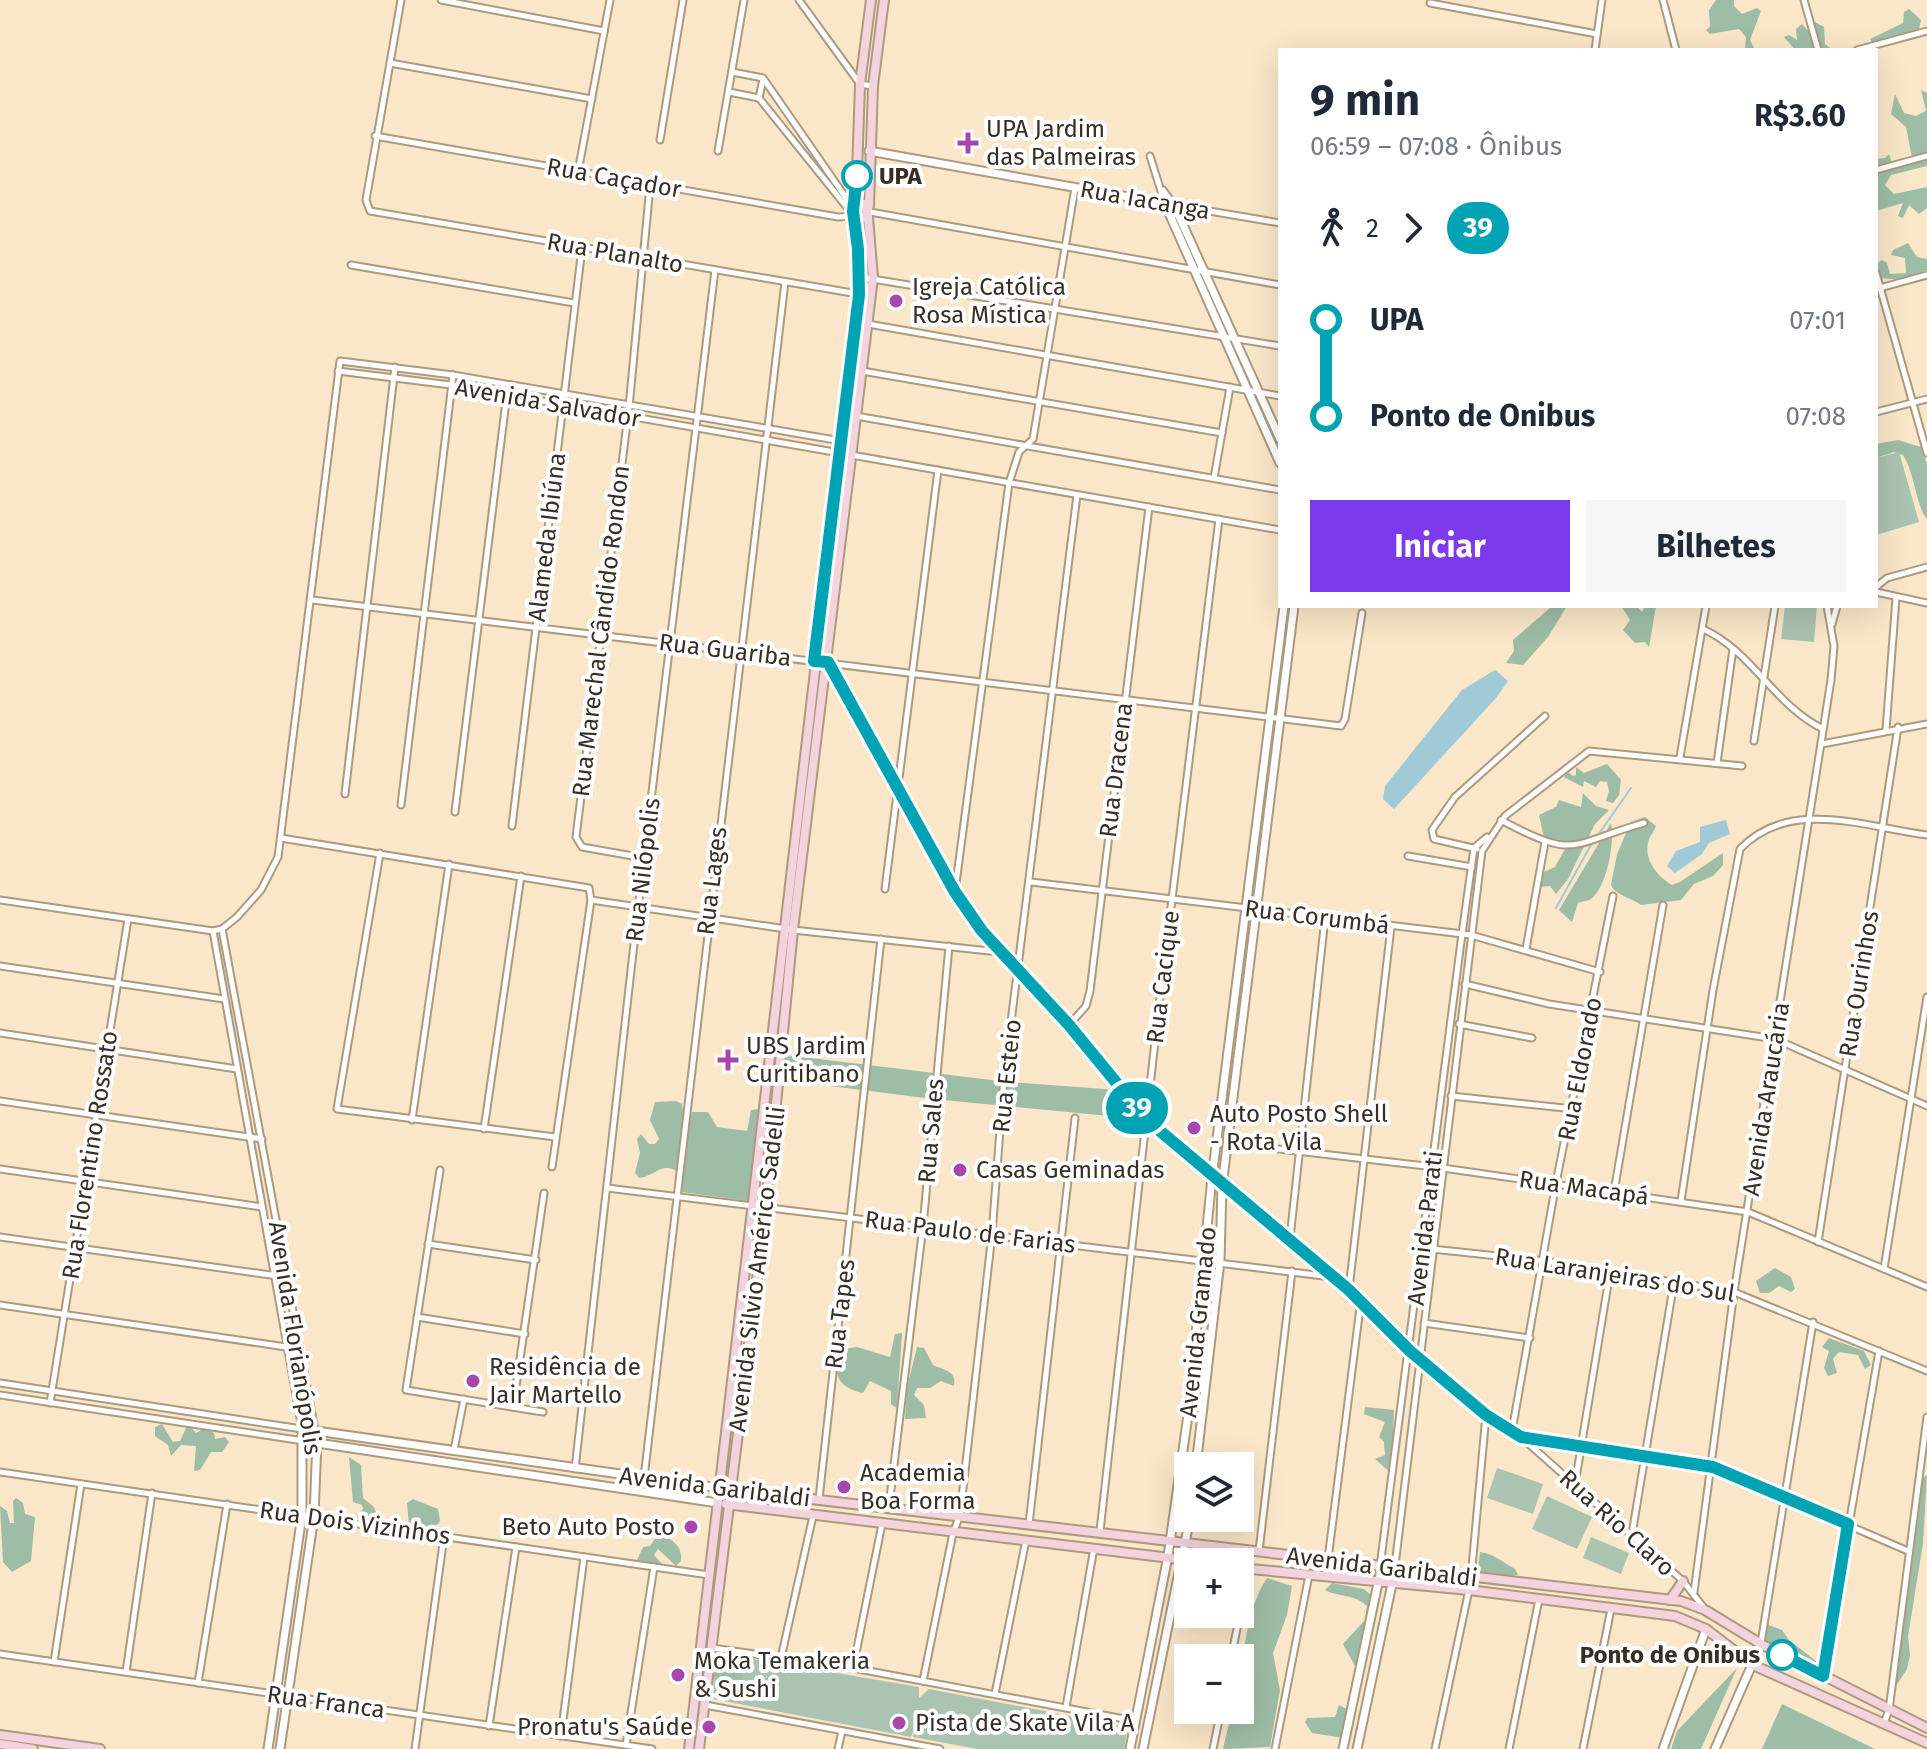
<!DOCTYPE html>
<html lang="pt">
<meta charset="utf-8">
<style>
:root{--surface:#fff;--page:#f6f6f7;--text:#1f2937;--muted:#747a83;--accent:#7c3aed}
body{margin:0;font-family:"Fira Sans",sans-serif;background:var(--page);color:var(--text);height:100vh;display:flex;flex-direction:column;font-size:30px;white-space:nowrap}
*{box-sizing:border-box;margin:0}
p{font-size:26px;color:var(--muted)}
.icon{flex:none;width:44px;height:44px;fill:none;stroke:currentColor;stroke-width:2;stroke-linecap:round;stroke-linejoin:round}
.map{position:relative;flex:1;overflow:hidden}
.drawer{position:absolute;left:1278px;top:48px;width:600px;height:560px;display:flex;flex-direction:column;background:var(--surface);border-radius:0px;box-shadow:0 8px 32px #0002}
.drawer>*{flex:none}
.badge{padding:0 16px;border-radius:26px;font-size:28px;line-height:52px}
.fabs{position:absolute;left:1174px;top:1452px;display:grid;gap:16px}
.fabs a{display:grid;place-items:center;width:80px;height:80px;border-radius:0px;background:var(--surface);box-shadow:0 8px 32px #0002;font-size:40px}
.map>.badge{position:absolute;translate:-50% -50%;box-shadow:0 0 0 4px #fff}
.legs{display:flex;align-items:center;gap:12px;height:88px;padding:0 32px;font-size:26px}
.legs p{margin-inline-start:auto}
.summary{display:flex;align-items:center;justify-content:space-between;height:136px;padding:0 32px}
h1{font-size:44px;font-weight:700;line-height:60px}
.button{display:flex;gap:16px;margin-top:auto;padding:16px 32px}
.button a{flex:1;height:92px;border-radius:0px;background:var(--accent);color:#fff;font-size:32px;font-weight:700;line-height:92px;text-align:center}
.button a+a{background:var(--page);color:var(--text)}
ul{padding:0 32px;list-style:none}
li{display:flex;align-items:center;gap:28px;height:96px;font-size:30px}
li i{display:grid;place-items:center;width:12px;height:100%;margin:0 10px;background:currentColor}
li i::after{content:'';width:20px;height:20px;margin:-10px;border:6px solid;border-radius:50%;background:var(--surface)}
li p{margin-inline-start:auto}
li:first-child i{background:linear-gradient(#0000 50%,currentColor 0)}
li:last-child i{background:linear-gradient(currentColor 50%,#0000 0)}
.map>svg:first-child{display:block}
.green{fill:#abc3b1}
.forest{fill:#9ebda6}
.water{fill:#a1cad7}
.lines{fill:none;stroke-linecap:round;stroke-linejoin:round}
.stream{stroke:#a1cad7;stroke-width:2}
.minor-casing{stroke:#ad9a7e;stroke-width:9}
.tertiary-casing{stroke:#ad9a7e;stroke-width:11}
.secondary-casing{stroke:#ad9a7e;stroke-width:12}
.minor{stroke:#fff;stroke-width:5}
.tertiary{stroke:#fff;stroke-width:7}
.secondary{stroke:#f3d4de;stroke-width:8}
.line-1-casing{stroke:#fff;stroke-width:18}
.line-1{stroke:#00a3b4;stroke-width:12}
.poi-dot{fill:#a946ac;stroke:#fff;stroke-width:3}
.stop-1-dot{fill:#fff;stroke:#00a3b4;stroke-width:4}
.labels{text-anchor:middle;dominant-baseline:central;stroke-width:8;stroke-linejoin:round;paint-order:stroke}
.poi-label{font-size:24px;fill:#372f24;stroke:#fff;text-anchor:start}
.stop-label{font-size:24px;font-weight:bold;fill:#372f24;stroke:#fff;text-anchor:start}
.street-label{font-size:24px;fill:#372f24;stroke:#fff}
</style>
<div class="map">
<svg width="1927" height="1749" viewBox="0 0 1927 1749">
<rect width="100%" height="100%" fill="#fae6c8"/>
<!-- green -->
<g class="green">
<path d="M1899,452l20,70 -43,13v-77z"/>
<path d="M1785,606h32l-3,36 -33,-3z"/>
<path d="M1497,1468l46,16 -10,30 -46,-16z"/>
<path d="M1547,1496l45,21 -15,32 -45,-20z"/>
<path d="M1591,1537l38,16 -8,21 -38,-16z"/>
<path d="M719,1653l200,34v11l10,-9 199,38 -4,22h-147l-64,-12 1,-7 -3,7 -198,-38 1,-41z"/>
</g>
<!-- forest -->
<g class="forest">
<path d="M1716,0h18v6l8,8 15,-6 4,3 -11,29 5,10h-10l1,-13 -7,-8 -29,5 -4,-4 4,-3 -1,-17z"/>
<path d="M1909,9l12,11 -2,9 -46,15 -3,-5 33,-16 1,-11z"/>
<path d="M1815,22l9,5 1,17 8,6h-38l-11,-13 5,-2 8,5 -1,-11 6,-5 10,11z"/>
<path d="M1921,90l6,3v73l-36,9 -6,10 9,9 33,-7v21l-8,6 -10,-9 -6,13 -5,-2 5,-13 -27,8v-52l9,-1 4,-4 3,10 20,-6 -6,-31 -15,-13 4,-20 9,19 12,3 10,-5z"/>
<path d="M1908,243l9,14 10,2v11l-25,10 -22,-2 -3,-15 5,-3 5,3 3,11 16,-1 -1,-15 -14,-3 2,-5z"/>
<path d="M1898,440l23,7 6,17v55c-11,-12 -12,-46 -24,-64l-9,-3 -18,6v-14z"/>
<path d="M1552,606h15l-19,31 -25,28 -17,-2 8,-12 -1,-11z"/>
<path d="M1637,606l5,6 3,-6h11l-7,41 -4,-5 -10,1 -12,-13 7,-10 -9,-14z"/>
<path d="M1607,764l14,16 -2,15 -6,8 -7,-2 3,-10 -2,-9 -7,-1 -4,6 -12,-6 -1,6 -19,-10 3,-6 6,5 3,-1v-8l8,6z"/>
<path d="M1583,793l13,13 13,4 -14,14 -27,55 -12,15 -6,-8 -11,1v-13l16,-7 11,-20 -4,-7 -18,-2 -5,-23 17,-8 3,-7 22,7z"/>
<path d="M1645,817l11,9c-2,6 -7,10 -8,17 -4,17 10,34 24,42l8,-3 43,-29v12l-10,11 -19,8 -13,16 -40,5c-9,-7 -26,-10 -30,-20l6,-31 14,-32z"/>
<path d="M1611,823c4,19 -4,64 -20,76 -4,2 -8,2 -13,4l-6,19 -13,-12z"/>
<path d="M786,1055l222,27 110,8 22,29 -207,-20 -150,-19z"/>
<path d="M676,1101l6,3 2,16 6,1 2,-9h16l9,15 30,4 4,-21 9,-1 -11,92 -67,-9 -4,-20c-15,-11 -23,4 -39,6l-4,-5 5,-20 -3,-14 4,-5 8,10h6l4,-5 -9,-19 5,-18z"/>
<path d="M1775,1268l16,9 4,12 -4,3 -12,-6 -10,7h-9l-4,-12z"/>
<path d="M902,1333l-5,75 -6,-4v-13l-21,-10 -7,12c-26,-5 -33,-22 -19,-44l13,-2 33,10 5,-23z"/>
<path d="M1829,1338l35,13 7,14 -6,4 -7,-14 -19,-3 -6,7 4,14 -9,3 -4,-8 5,-17 -7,-4z"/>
<path d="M917,1347l7,1 9,17c11,5 24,6 21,21l-13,-5 -11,7h-13l-3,7 10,10 2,13 -21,1 2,-31z"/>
<path d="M1365,1407l29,3 -1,22 5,26 -4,18 -19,-17 10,-4 -1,-13 -5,-5 6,-15 -21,-8z"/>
<path d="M162,1424l11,18 7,-1 8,-17 8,9 9,-5 9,5 1,6 10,-2 4,5 -7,10h-11l-11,18 -6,1 2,-25 -15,-1 -10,11 -3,-11 -13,-9v-9z"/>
<path d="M349,1457l12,8 2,33 11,9 4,12h-24l9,-10 -1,-4 -9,-3z"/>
<path d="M1927,1475l-4,68 -15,93 2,19 -3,14 -11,17 -2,-8 9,-71 5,-13 12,-103 3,-13z"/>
<path d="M16,1498l7,5 2,11 10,3 -4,44 -19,11 -9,-10 -3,-56 7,5 3,12h4l-1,-22z"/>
<path d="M413,1499l25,10 2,12c-9,12 -19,12 -31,4l-2,-22z"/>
<path d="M660,1532c10,8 23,12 21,29l-5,5 -18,-17 -4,6 9,10 -26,-5 6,-13 7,-1z"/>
<path d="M1480,1552c15,2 22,10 35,17l3,6h-41z"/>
<path d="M1267,1578l25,8 -5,29 -14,38 7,37 -10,57 -47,2 9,-39h8c0,-39 5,-100 27,-132z"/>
<path d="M1332,1583l32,6 10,9c-6,20 -7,53 -19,68l-12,-22 22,-24 2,-14c-12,-12 -29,-9 -42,-16z"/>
<path d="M1766,1624l16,6 7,10 32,25 -4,3 -54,-27z"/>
<path d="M723,1655c15,6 21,12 19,28l-6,6 -20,-5 -2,-16 4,-10z"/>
<path d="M1737,1668l-36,81h-30l6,-18z"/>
<path d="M1782,1704l93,45h-113z"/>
<path d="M1339,1705l13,7 -9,26 -31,-5 -7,-11 2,-4 28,-1z"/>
</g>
<!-- water -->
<g class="water">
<path d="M1495,670l13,11 -12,17 -102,111 -11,-10 2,-13 77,-96z"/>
<path d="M1726,820l4,14 -21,9 -7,11 -27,19 -8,-7 9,-15 24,-9v-15z"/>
</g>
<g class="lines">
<!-- stream -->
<g class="stream">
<path d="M1596,838l35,-50"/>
<path d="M1556,908l36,-65"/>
</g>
<!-- minor casing -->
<g class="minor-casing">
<g id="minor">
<path d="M401,0l-35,200 4,11 500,85"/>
<path d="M441,0l163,31"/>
<path d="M799,0l61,84 12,2"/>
<path d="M1663,0l13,50"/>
<path d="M1804,0l14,50"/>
<path d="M1430,3l167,31"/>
<path d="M1595,50l7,-50"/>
<path d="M1857,50l70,-19"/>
<path d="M390,63l202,36"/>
<path d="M732,72l31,6 90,130"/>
<path d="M729,92l30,6 94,117"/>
<path d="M759,98l4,-19"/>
<path d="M375,136l463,81 15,-1"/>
<path d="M660,140l23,-140"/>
<path d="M718,151l26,-151"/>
<path d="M1150,156l15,48"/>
<path d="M1876,170l51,-14"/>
<path d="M578,172l32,-172"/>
<path d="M1163,190l11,15 106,18"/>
<path d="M870,212l410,73"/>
<path d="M351,265l223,38"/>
<path d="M1876,273l51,180"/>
<path d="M860,277l420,69"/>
<path d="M1876,289l51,-14"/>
<path d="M868,324l412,72"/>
<path d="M338,371l113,14 829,145"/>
<path d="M862,371l360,62"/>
<path d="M1876,412l51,-13"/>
<path d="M856,416l424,74"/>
<path d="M1214,478l16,-91"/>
<path d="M1876,587l11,-9 40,-11"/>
<path d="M1876,592l51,11"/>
<path d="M312,600l1029,126 4,-7 17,-106"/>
<path d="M1832,624l5,-18"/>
<path d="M1703,629c49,22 72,77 120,100"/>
<path d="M828,662l137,247 182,211 202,170 61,61 76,64 35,22 162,144 21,27"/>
<path d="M1886,730l10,-132"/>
<path d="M1754,741l21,-135"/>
<path d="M1822,744l105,-20"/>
<path d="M1680,757l26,-151"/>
<path d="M1717,763l16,-114"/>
<path d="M345,794l50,-427"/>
<path d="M401,805l52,-430"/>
<path d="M455,812l53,-427"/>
<path d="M1501,820c76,41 68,24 143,3"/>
<path d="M512,826l70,-578"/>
<path d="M281,838l308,50 2,12 -39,267"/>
<path d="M1477,849l-43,-10 -2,-9 23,-33 90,-81"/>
<path d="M380,853l-43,256 218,28"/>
<path d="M1408,856l64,11"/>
<path d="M644,858l-62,-11 -6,-10 53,-430 21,-221"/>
<path d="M1031,882l440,53 129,37"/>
<path d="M885,889l53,-419"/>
<path d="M955,891l54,-408 10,-31 14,-13 42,-251"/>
<path d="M0,900l213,31 9,-2 15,-12 24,-27 17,-33 62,-496 113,14 400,68"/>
<path d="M591,900l202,30 206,22"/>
<path d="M222,929l93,501"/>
<path d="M1526,949l19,-107"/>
<path d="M0,966l224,33"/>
<path d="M1465,984l84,20 226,35 152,67"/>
<path d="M1459,1024l73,14"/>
<path d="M1069,1025l17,-19 4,-15 59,-484"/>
<path d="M0,1033l237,36"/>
<path d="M1451,1096l123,13"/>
<path d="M0,1101l262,38"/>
<path d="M412,1120l37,-256"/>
<path d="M484,1129l37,-253"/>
<path d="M1227,1143l216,25 305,44 179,75"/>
<path d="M0,1169l262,38"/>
<path d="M440,1170l-34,220 137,22"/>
<path d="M607,1188l725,89"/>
<path d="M1614,1192l49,-287"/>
<path d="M1681,1201l32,-211 27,-141c50,-52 124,-22 187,-14"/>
<path d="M0,1237l285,40"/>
<path d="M1290,1238l35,-320"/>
<path d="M1818,1242l80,-515"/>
<path d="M428,1244l108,16"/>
<path d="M1432,1249l112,12 190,31 193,79"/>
<path d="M1884,1269l43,-272"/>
<path d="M1349,1289l42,-362"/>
<path d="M0,1305l286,42"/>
<path d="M417,1317l108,17"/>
<path d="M1424,1323l106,15"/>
<path d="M0,1383l302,46 -89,-498"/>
<path d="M0,1395l304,46"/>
<path d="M50,1403l78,-484"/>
<path d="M513,1407l31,-214"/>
<path d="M1512,1431l44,-248 57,-287"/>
<path d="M1521,1437l192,30 195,84"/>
<path d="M454,1450l10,-51"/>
<path d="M575,1469l63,-561 77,-638"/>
<path d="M0,1472l709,103"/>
<path d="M644,1478l141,-1196"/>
<path d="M1575,1484l35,-212"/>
<path d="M819,1499l62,-560"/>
<path d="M889,1506l34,-280 26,-280"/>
<path d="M1029,1524l46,-406"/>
<path d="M1100,1531l61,-543 58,-469"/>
<path d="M1632,1534l42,-252"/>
<path d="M1259,1551l33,-280"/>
<path d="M1328,1559l33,-259"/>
<path d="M1471,1578l15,-163"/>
<path d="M1378,1582l84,-648 12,-86 13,-11"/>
<path d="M1393,1582l89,-731 23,-35 84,-65 153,15"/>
<path d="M1694,1592l40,-300 97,-612 3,-34 -7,-40"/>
<path d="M1240,1613l9,-44"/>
<path d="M1761,1643l52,-321"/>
<path d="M712,1648l141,20 282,53"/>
<path d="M0,1654l652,95"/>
<path d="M781,1658l32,-142"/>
<path d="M1231,1658l9,-44"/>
<path d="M54,1662l27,-178"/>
<path d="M853,1668l29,-144"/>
<path d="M126,1672l26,-179"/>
<path d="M1823,1675l56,-324"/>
<path d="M923,1681l30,-148 7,-18 32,-281 12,-156 73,-583"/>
<path d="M198,1683l29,-179"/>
<path d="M995,1694l31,-154"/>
<path d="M705,1705l235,44"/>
<path d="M1066,1707l28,-159"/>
<path d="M1884,1723l5,-13 38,-293"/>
<path d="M489,1726l27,-179"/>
<path d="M561,1736l23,-179"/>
<path d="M626,1745l28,-178"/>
<path d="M415,1749l29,-213"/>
<path d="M838,1749l4,-18"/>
<path d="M1213,1749l8,-39"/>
<path d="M1275,1749l34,-174"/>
<path d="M1435,1749l34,-159"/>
<path d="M1509,1749l30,-150"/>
<path d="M1583,1749l28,-140"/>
</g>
</g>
<!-- tertiary casing -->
<g class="tertiary-casing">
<g id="tertiary">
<path d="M869,151l305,54 106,234"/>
<path d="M1165,204l115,259"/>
<path d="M304,1441l414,62"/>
<path d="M1196,1466l24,-205 2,-75 72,-580"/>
<path d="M268,1749l34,-234v-86l417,59"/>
<path d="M280,1749l34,-233 3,-75"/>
<path d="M1130,1749l38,-193 19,-134 25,-244 72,-572"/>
<path d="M1143,1749l47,-231"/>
<path d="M1343,1749l35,-166"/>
<path d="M1357,1749l35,-165"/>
<path d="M1663,1749l43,-120"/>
<path d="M1715,1749l46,-105"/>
</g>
</g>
<!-- secondary casing -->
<g class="secondary-casing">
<g id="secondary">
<path d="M856,204l4,-120 11,-84"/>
<path d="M869,206l4,-120 11,-86"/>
<path d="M725,1489l956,112 24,9 56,34 166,84"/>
<path d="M726,1504l477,58"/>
<path d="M1240,1568l229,22 206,26 31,13 47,36 174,78"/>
<path d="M1670,1600l13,-19"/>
<path d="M0,1735l100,14"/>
<path d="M0,1744l33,5"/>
<path d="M689,1749l170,-1454c1,-20 -8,-81 -3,-91h9l3,13 -13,1"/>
<path d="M699,1749l67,-543 27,-276 80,-652 -5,-61"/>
</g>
</g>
<!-- minor -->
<use href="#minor" class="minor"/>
<!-- tertiary -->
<use href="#tertiary" class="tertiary"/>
<!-- secondary -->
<use href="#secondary" class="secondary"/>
</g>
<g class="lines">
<!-- line-1 casing -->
<g class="line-1-casing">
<path id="line-1" d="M857,176l-4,35 5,38 1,46 -45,366 14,1 127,230 27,39 87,94 78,95 202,170 61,61 76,64 35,22 192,30 135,57 -25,152 -41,-21"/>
</g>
<!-- line-1 -->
<use href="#line-1" class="line-1"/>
</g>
<!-- markers -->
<g class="poi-dot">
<path d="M964 131h8v8h8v8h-8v8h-8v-8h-8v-8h8z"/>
<circle cx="896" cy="301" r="8"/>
<path d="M724 1048h8v8h8v8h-8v8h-8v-8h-8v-8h8z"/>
<circle cx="1194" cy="1128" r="8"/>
<circle cx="960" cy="1170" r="8"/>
<circle cx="473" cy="1381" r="8"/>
<circle cx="844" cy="1487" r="8"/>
<circle cx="691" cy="1527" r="8"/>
<circle cx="678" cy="1675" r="8"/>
<circle cx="899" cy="1723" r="8"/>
<circle cx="709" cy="1727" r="8"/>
</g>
<g class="stop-1-dot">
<circle cx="857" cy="176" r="14"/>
<circle cx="1782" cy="1655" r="14"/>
</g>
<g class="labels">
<!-- poi labels -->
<g class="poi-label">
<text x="986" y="129">UPA Jardim<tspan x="986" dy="28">das Palmeiras</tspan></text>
<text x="912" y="287">Igreja Católica<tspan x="912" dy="28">Rosa Mística</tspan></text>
<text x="746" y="1046">UBS Jardim<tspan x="746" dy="28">Curitibano</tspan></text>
<text x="1210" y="1114">Auto Posto Shell<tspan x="1210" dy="28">- Rota Vila</tspan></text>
<text x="976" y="1170">Casas Geminadas</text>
<text x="489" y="1367">Residência de<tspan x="489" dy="28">Jair Martello</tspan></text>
<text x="860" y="1473">Academia<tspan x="860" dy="28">Boa Forma</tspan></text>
<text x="675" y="1527" text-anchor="end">Beto Auto Posto</text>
<text x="694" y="1661">Moka Temakeria<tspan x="694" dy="28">&amp; Sushi</tspan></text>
<text x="915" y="1723">Pista de Skate Vila A</text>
<text x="693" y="1727" text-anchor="end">Pronatu's Saúde</text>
</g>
<!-- stop labels -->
<g class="stop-label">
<text x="879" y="176">UPA</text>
<text x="1760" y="1655" text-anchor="end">Ponto de Onibus</text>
</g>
<!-- street labels -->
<g class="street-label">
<text transform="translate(614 178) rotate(10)">Rua Caçador</text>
<text transform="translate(1145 200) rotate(10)">Rua Iacanga</text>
<text transform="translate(615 253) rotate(10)">Rua Planalto</text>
<text transform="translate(548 403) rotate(10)">Avenida Salvador</text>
<text transform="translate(547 537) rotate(-83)">Alameda Ibiúna</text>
<text transform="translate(601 631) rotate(-83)">Rua Marechal Cândido Rondon</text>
<text transform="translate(725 650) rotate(7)">Rua Guariba</text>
<text transform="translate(1116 770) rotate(-83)">Rua Dracena</text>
<text transform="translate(643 870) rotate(-83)">Rua Nilópolis</text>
<text transform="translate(712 881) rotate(-83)">Rua Lages</text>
<text transform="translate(1317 917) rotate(7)">Rua Corumbá</text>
<text transform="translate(1163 977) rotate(-83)">Rua Cacique</text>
<text transform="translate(1859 984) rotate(-81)">Rua Ourinhos</text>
<text transform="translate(1580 1069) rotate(-79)">Rua Eldorado</text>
<text transform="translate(1007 1076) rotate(-84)">Rua Esteio</text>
<text transform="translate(1766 1099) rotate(-81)">Avenida Araucária</text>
<text transform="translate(931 1131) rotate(-85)">Rua Sales</text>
<text transform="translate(90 1155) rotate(-81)">Rua Florentino Rossato</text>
<text transform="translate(1584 1188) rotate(8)">Rua Macapá</text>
<text transform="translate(1425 1228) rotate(-83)">Avenida Parati</text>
<text transform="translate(970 1232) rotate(7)">Rua Paulo de Farias</text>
<text transform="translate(757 1269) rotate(-83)">Avenida Silvio Américo Sadelli</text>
<text transform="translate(1615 1275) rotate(9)">Rua Laranjeiras do Sul</text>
<text transform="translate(840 1314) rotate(-83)">Rua Tapes</text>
<text transform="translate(1198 1322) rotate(-84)">Avenida Gramado</text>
<text transform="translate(295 1338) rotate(81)">Avenida Florianópolis</text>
<text transform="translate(715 1487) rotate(7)">Avenida Garibaldi</text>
<text transform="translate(355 1523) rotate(8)">Rua Dois Vizinhos</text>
<text transform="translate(1617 1523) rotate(42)">Rua Rio Claro</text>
<text transform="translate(1382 1567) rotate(7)">Avenida Garibaldi</text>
<text transform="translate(326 1702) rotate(8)">Rua Franca</text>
</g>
</g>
</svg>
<div class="fabs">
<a><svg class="icon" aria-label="layers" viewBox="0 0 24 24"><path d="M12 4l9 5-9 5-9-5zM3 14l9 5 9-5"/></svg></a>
<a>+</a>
<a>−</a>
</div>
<b class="badge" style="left:1137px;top:1108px;background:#00a3b4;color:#fff">39</b>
<section class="drawer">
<div class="summary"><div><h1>9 min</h1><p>06:59 – 07:08 · Ônibus</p></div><b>R$3.60</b></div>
<div class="legs"><svg class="icon" aria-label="walk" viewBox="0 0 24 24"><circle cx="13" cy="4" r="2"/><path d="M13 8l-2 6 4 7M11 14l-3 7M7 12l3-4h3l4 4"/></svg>2<svg class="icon" aria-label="forward" viewBox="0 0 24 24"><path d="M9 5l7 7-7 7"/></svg><b class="badge" style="background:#00a3b4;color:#fff">39</b></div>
<ul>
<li><i style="color:#00a3b4"></i><b>UPA</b><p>07:01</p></li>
<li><i style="color:#00a3b4"></i><b>Ponto de Onibus</b><p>07:08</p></li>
</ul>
<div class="button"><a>Iniciar</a><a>Bilhetes</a></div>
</section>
</div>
